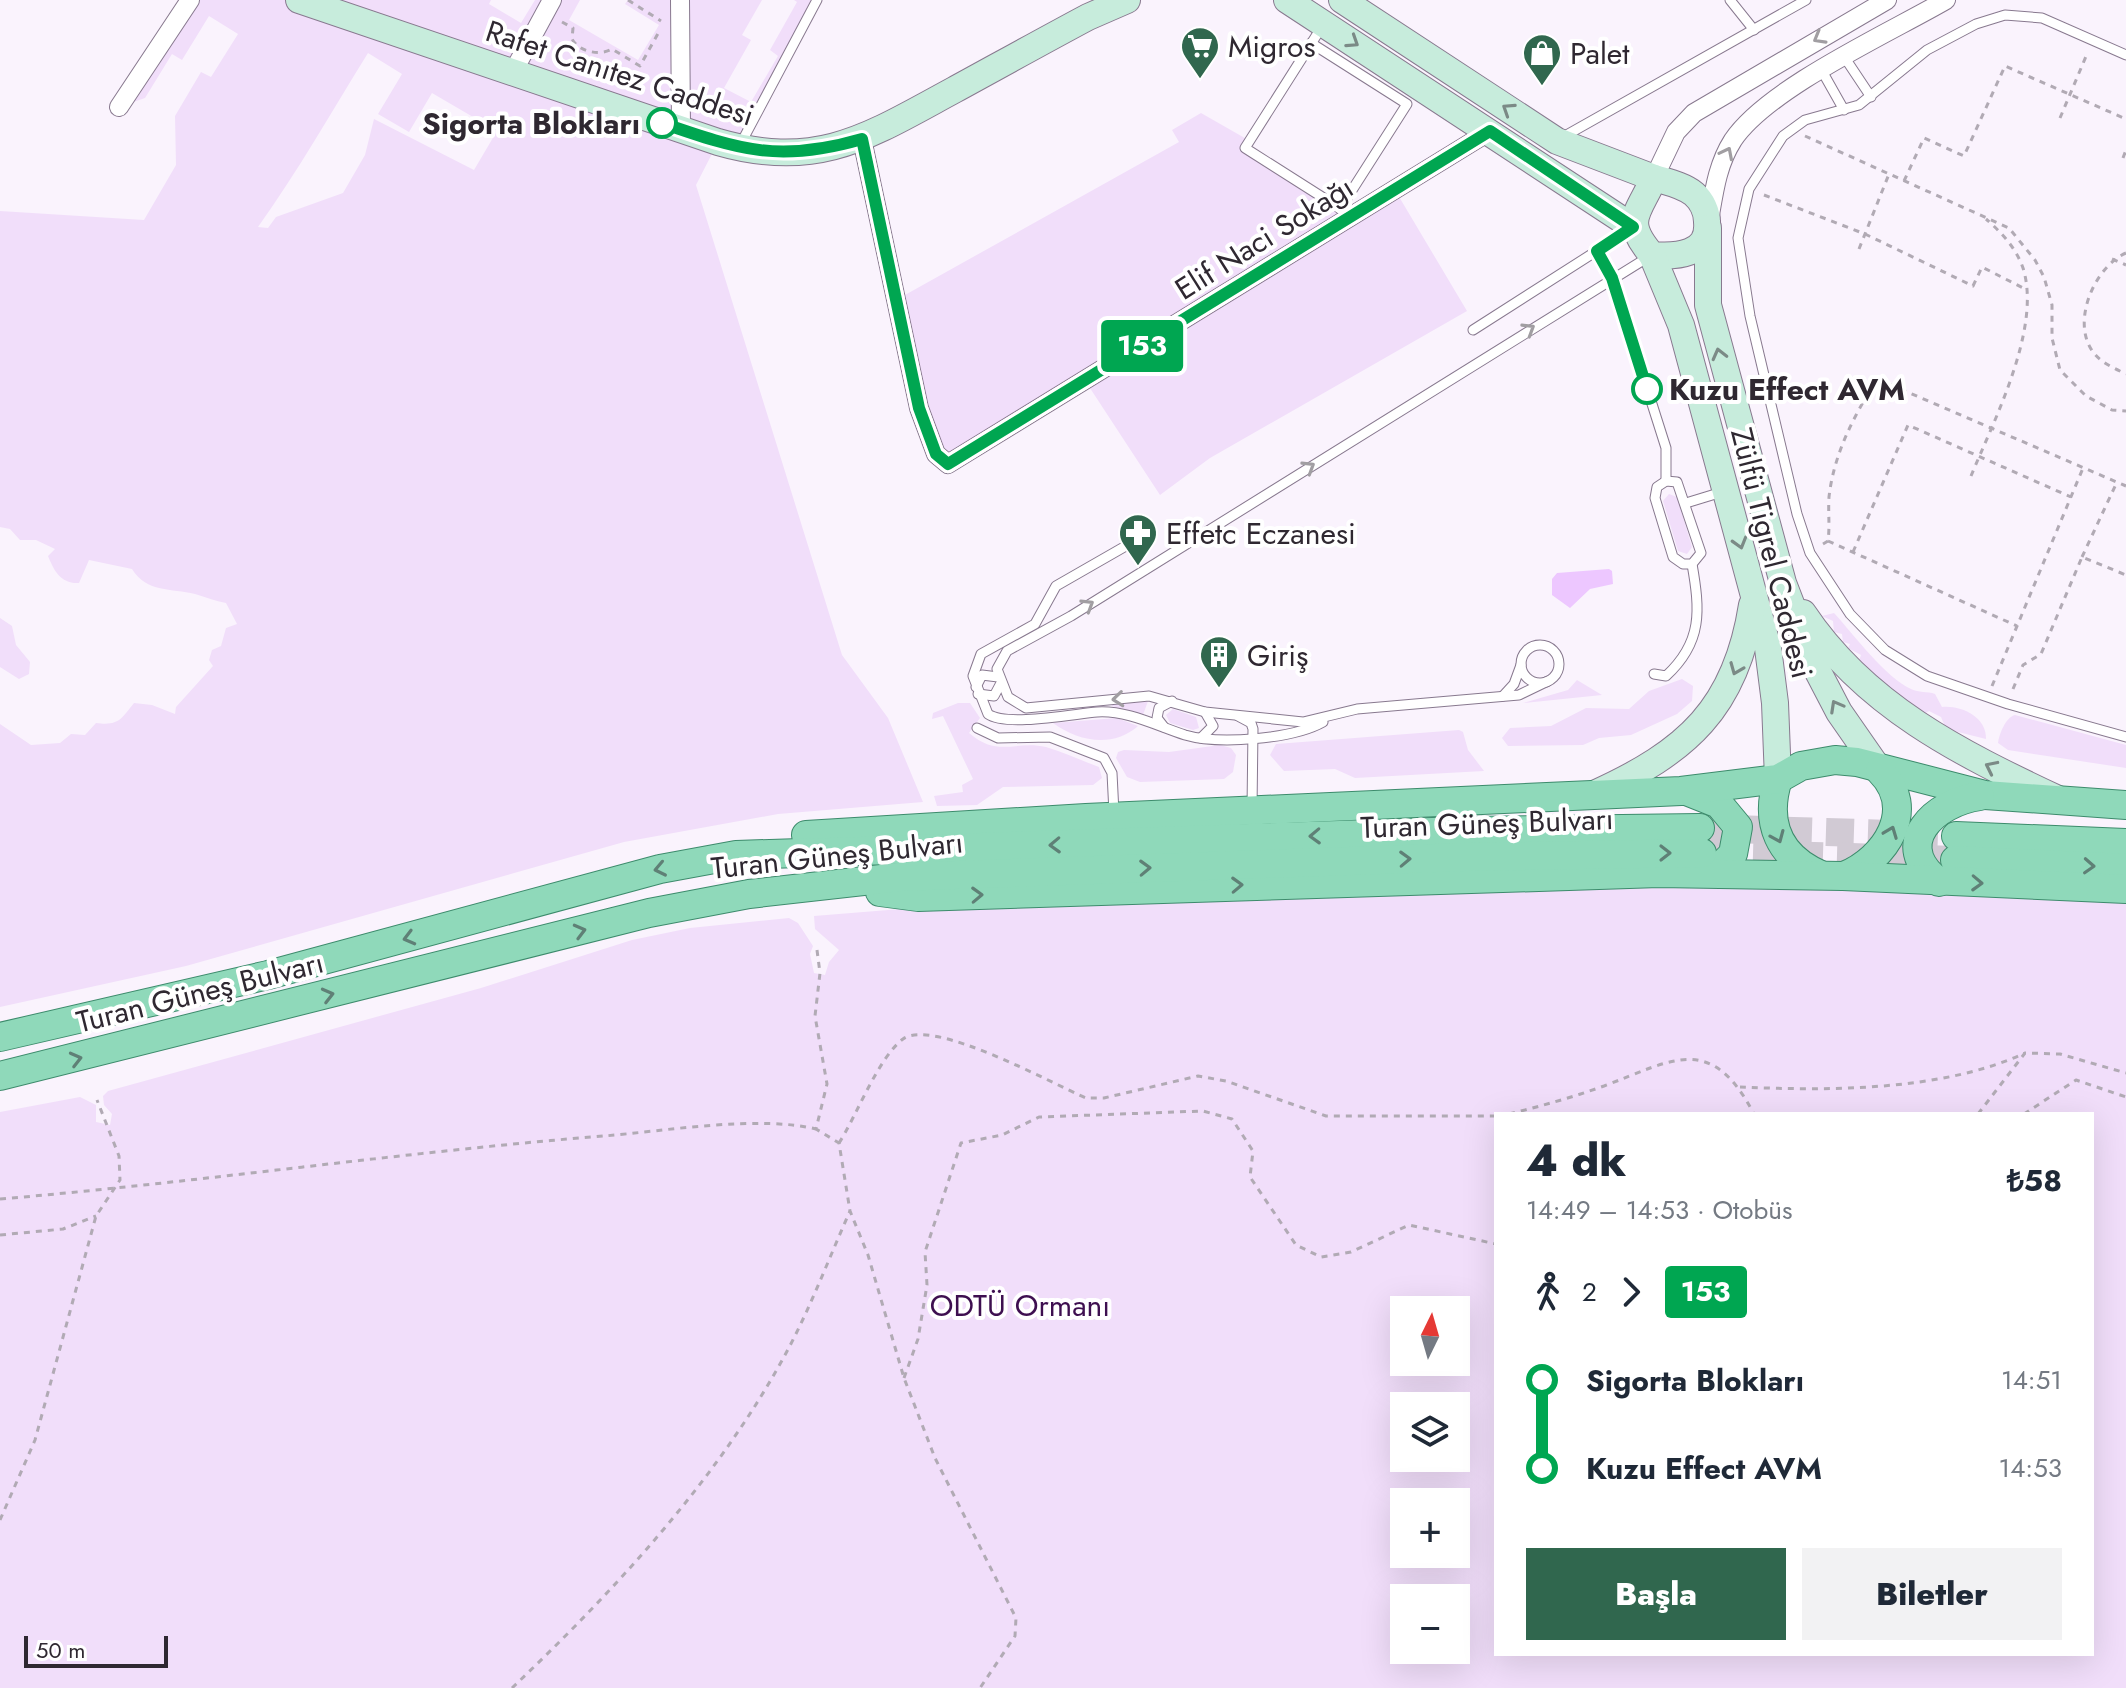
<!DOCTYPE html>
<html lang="tr">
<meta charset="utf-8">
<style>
:root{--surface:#fff;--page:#f2f2f3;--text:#1f2937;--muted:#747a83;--accent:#30674e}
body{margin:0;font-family:Jost,sans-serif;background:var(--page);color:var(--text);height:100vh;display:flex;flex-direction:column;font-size:30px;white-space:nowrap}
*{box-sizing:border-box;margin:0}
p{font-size:26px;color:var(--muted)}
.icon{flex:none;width:44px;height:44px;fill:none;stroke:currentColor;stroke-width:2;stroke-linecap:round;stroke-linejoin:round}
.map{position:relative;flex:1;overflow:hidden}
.panel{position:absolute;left:1494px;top:1112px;width:600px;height:544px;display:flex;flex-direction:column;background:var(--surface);border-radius:0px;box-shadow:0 8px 32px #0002}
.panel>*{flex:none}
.badge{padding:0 16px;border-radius:6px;font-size:28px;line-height:52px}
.needle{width:52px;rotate:5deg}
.fabs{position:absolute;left:1390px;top:1296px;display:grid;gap:16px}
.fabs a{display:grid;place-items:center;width:80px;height:80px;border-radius:0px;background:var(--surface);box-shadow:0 8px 32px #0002;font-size:40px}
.scale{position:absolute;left:24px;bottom:20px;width:144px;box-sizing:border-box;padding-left:8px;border:4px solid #2f2831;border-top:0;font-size:22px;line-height:28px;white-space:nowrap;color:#2f2831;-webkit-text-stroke:6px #fff;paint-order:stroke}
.map>.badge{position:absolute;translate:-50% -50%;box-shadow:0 0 0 4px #fff}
.legs{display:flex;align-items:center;gap:12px;height:88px;padding:0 32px;font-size:26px}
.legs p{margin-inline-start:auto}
.summary{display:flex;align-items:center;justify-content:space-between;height:136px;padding:0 32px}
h1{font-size:44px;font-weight:800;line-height:60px}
.cta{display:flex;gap:16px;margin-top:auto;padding:16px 32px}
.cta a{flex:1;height:92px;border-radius:0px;background:var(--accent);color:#fff;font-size:32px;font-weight:800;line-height:92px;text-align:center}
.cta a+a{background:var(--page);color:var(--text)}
ul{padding:0 32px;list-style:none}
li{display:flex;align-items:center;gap:28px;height:88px;font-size:30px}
li i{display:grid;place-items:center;width:12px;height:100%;margin:0 10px;background:currentColor}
li i::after{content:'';width:20px;height:20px;margin:-10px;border:6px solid;border-radius:50%;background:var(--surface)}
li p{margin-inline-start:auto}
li:first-child i{background:linear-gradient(#0000 50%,currentColor 0)}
li:last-child i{background:linear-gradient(currentColor 50%,#0000 0)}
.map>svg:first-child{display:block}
.green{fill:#f1defa;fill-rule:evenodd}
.water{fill:#edc7ff}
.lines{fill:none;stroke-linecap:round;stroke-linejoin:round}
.primary-tunnel{stroke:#d1cad4;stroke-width:28;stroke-dasharray:28 14;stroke-linecap:butt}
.lane-casing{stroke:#88798f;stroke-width:11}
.street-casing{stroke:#88798f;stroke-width:20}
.secondary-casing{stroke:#88798f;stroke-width:28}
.primary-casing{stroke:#3d8b6c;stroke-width:30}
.path{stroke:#b1aab4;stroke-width:3;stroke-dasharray:6 6;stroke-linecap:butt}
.lane{stroke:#fff;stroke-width:9}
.street{stroke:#fff;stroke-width:18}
.secondary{stroke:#c7ecdc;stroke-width:26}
.primary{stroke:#8fd9ba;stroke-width:28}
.oneway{stroke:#a19ea2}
.oneway2{stroke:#7b8a86}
.oneway3{stroke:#5f8076}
.line-1-casing{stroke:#fff;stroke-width:18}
.line-1{stroke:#00a651;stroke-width:12}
.stop-1-dot{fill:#fff;stroke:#00a651;stroke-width:4}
.labels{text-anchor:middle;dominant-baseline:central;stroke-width:8;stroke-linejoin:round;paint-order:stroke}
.poi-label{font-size:30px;fill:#2f2831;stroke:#fff;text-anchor:start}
.street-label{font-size:30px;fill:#2f2831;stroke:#fff}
.stop-label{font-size:30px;font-weight:bold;fill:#2f2831;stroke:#fff;text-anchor:end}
.park-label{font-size:30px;fill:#3e0f50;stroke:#fff}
</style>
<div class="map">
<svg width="2126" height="1688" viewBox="0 0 2126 1688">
<rect width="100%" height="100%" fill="#faf3fd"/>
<!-- green -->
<g class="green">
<path d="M190,0h301l-2,4 32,19 14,-23h45l-11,20 69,40 21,-35 -34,-21 3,-4h134l-20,35 9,5 -27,48 27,14 27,-46 -8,-6 27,-48 -3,-2h23l-79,148 -20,-6 -22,43 146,470 46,63 35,84 -145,12 -154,28 -438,124 -186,41v-283l31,21 29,-2 11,-9 14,1 11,-12c23,3 25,-4 38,-20l18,2 23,9 1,-7 37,-41 -4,-6 3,-10 9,-4 5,-18 11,-4 -11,-21c-11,-2 -20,-6 -31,-9 -24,-6 -48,-1 -63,-25l-43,-9 -10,23c-18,1 -25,-12 -31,-27l7,-7 -19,-9h-16l-10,-11 -10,-2v-316l144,9 32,-55 -1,-49 26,-44 10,5 27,-43 -29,-18 -27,44 -10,-6 -27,44 -26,9zM368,53l34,21 -24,40 31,18 23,-39 65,38 -23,39 -100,-51 -9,36 -22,38 -67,24 -8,11 -10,-1c40,-56 74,-116 110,-174z"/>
<path d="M1201,113l49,28 -5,7 107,68 43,-26 72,121 -257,147 -50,37 -74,-113 -143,80 -47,-162 283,-158 -7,-12z"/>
<path d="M1669,494l8,3 15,50 -5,7 -9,-3 -15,-50z"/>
<path d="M1834,613c20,22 51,64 77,76 8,4 16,2 24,5l7,13c19,-2 45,10 44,32l-40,-10 -5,-12 -12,-6 -5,3 -38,-26 -27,-27 2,-6 -13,-7 2,-4 -7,-2 -1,-8 -8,-2 -1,-11 -11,-5z"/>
<path d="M0,618l12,8 4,19 14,17 -1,12 -10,5 -19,-12z"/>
<path d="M1682,679l11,7 -1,15 -15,13 -46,21 -32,3 -16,7 -75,1 -6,-8 8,-10 41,-2 35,-18 43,1 20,-18z"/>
<path d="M1577,680l25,15 -79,8 45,-13z"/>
<path d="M1148,701l-5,14 -31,-9v-1z"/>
<path d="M958,703h12l10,15 -11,15c29,25 46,7 77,14 18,5 36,14 53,20l3,11 -9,7 -90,2 -26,18 -40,1 -3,-10 29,-4 -1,-7 11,-6 -30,-63 -11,3 1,-6z"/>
<path d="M1173,709l23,8 3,11 -6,2 -23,-7 -4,-8z"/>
<path d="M2015,715l111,30v23l-118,-18 -10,-7c1,-9 8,-26 17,-28z"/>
<path d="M1117,718l21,8c-25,22 -59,16 -85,-3z"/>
<path d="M1459,730l4,2 5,18 16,21 -129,7 -20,-9 -51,2 -14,-16 6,-11z"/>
<path d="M1220,745l11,3 5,7 -3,17 -9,7 -84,3 -13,-5 -11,-19 2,-6 6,-2 45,2z"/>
<path d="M1668,886l348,9 110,7v786h-2126v-576l80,-15 16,8v17l14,3 2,-11 -8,-9 -1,-9 5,-5 373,-103 151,-48 58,-12 99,-10 9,5 15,23 -3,8 4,19 11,2 4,-13 10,-12 -24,-21 -1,-13 99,-8zM1496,1114h596v540h-596zM1404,1310h52v52h-52zM1404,1406h52v52h-52zM1404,1502h52v52h-52zM1404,1598h52v52h-52z"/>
</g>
<!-- water -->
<path class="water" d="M1609,569l3,2 1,13 -23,5 -20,19 -18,-13v-16l5,-6z"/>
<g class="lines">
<!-- primary-tunnel -->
<g class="primary-tunnel">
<path d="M1700,828l256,8"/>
<path d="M1711,853l244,7"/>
</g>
<!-- lane casing -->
<g class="lane-casing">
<g id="lane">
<path d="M1730,0l24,30"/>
<path d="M1323,25l-78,123 107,68"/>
<path d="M1311,43l96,61 -67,105"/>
<path d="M2126,55l-84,-37 -37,-3 -29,9 -49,26 -68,55 -54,15 -22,16 -34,53 -11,49 12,78 47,198 13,39 40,61 35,36 42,26 81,28 118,33"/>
<path d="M1845,58l26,39"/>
<path d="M1822,71l22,39"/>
<path d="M1563,137l243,-137"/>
<path d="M740,145l77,-145"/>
<path d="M1597,251l15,27 54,170v33"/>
<path d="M1473,330l158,-101"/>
<path d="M1666,481l11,1 24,71 -9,11h-9l-10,-7 -18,-59 2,-11z"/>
<path d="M1686,503l36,-11"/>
<path d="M1131,543l-75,43 -21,38 -54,30 -8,22 15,38c18,13 85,0 109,-2 30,-2 60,14 88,23 34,10 108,4 138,-13"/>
<circle cx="1540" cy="664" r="19"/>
<path d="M1654,674l12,2c37,-34 34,-66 26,-112"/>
<path d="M1548,681l-29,14 -162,14 -54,13 -98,-10 -56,-16 -123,12 -18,-11 -11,-28 10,-18 64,-35 579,-360"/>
<path d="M976,687l6,-12 16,2"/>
<path d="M978,694l16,2 7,-13"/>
<path d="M1503,696l11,-12 7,-19"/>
<path d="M1238,716l13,7 2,6 -1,80"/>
<path d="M1164,727l-7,-9 2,-10 13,-7"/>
<path d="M977,728l21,10 52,-1 54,21 8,15 2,40"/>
<path d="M1201,738l12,-12 -8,-14"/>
</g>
</g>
<!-- street casing -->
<g class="street-casing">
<g id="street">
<path d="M680,0l1,129"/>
<path d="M513,72l39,-72"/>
<path d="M119,107l71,-107"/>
<path d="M862,139l57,269 17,46 12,10 542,-333"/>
<path d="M1654,178l22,-46 18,-19 193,-113"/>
<path d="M1709,221c5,-29 8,-56 24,-81 35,-52 156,-107 213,-140"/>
</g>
</g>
<!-- secondary casing -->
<g class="secondary-casing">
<g id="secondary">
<path d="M299,0l419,142c100,29 151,-6 236,-52 44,-24 89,-49 134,-73l39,-17"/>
<path d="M1287,0l346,227"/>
<path d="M1342,0l215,141 97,37"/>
<path d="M1654,178c13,4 29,7 40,16 8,7 13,18 13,28 3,33 -31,35 -55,33 -30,-35 -14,-41 2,-77z"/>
<path d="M1708,228v77l75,278 32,83 24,46 41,59"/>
<path d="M1652,255l29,70 87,323 7,55 3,76"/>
<path d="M1803,613c62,93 157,140 255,186"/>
<path d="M1594,794c93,-42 142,-86 158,-189"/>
</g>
</g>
<!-- primary casing -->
<g class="primary-casing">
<g id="primary">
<path d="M1778,779c-14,44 1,78 43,96"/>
<path d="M1689,792l30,12 19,23 -5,27 -19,19"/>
<path d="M806,835l280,-17 595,-27 97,-12 23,-13 34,-6 22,2 128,33 141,10"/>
<path d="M1956,836l170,7"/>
<path d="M1955,860l171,8"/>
<path d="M1844,876c42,-17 74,-67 36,-105"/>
<path d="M1939,882c-50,-38 -4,-80 41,-86"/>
<path d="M880,892l38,5 741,-24 184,3 283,13"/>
<path d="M0,1037l268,-62 392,-106 76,-14 727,-24 237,-3"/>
<path d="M0,1076l649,-163 100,-19 150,-17 565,-20 238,-4"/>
</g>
</g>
<!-- path -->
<g class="path">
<path d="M628,0l33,21"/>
<path d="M562,22l11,6 -1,11c7,13 28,17 40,10l28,17 20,-36"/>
<path d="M2060,118l27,-64"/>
<path d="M1805,136l204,92 26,32 9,17 8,28v33l8,32 26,26 26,14 14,1"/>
<path d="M2123,158l3,-8"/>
<path d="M1904,181l20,-43 40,18 41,-90 121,53"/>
<path d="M1764,195l101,39 108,52 9,-19 45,23"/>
<path d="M1859,249l30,-75"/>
<path d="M2126,253c-30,13 -54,65 -35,96 8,13 21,18 35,25"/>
<path d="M2112,259l14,6"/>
<path d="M1971,476c23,-56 71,-148 52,-208 -7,-20 -21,-35 -37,-49"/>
<path d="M1828,541l189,85"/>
<path d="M1823,544l5,-3c2,-15 0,-29 1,-44 5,-44 25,-81 48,-118l249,107"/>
<path d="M1853,552l55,-127 163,72"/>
<path d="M2082,557l35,-75"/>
<path d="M1992,686l91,-218"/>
<path d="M2013,689l10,-24 18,-11 41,-97 44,18"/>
<path d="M817,950l3,23 -5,43 12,68 -11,45 23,14 11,68 18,44 36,123 31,80 81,160 -1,18 -35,52"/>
<path d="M1740,1087c90,4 203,4 285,-34"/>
<path d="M1509,1114c33,-8 64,-17 95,-28 69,-26 107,-54 150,28"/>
<path d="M1978,1114l47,-61 35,1 66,19"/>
<path d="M2024,1114l52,-34 50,17"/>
<path d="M839,1143c18,-28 39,-85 64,-104 29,-22 150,45 183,59h18l94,-22 28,5 100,35h170"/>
<path d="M0,1199c202,-17 402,-47 604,-63 61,-5 154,-21 212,-7"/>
<path d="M0,1235l63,-6 33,-13"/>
<path d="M904,1378l14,-39 9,-54 -2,-33 36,-109 41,-8 37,-18 164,-6 29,8 21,32 -3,26 46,68 25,12 30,-5 58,-27 87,19"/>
<path d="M0,1520l35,-80 61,-224 24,-36 -1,-24 -22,-56"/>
<path d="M512,1688c103,-98 205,-208 273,-333 25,-46 44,-97 65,-144"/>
</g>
<!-- lane -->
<use href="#lane" class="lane"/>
<!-- street -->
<use href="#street" class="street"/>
<!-- secondary -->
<use href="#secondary" class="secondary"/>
<!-- primary -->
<use href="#primary" class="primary"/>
</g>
<!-- one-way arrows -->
<defs><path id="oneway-chevron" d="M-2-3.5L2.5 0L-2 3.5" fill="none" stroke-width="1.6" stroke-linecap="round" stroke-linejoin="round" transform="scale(2)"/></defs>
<g class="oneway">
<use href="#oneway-chevron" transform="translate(1819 38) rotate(150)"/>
<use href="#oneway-chevron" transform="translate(1727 153) rotate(-63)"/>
<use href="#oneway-chevron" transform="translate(1529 329) rotate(-32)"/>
<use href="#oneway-chevron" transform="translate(1309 467) rotate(-32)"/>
<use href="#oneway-chevron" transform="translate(1088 605) rotate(-32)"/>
<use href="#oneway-chevron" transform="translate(1118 699) rotate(174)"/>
</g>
<g class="oneway2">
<use href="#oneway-chevron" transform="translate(1353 42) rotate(33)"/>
<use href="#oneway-chevron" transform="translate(1508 109) rotate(-147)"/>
<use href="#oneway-chevron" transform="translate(1719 354) rotate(-104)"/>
<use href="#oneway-chevron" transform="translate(1740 543) rotate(74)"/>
<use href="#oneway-chevron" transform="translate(1736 669) rotate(112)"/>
<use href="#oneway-chevron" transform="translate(1836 706) rotate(-119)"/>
<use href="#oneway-chevron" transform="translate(1991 767) rotate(-154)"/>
</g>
<g class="oneway3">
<use href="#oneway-chevron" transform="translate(1891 832) rotate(-69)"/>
<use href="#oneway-chevron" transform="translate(1315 836) rotate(178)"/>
<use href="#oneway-chevron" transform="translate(1778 837) rotate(67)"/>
<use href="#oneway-chevron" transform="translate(1055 845) rotate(178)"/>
<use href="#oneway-chevron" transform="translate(1665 853)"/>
<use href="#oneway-chevron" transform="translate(1405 859) rotate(-2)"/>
<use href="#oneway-chevron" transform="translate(2089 866) rotate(3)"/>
<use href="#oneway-chevron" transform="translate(1145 868) rotate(-2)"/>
<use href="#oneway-chevron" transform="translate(660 869) rotate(168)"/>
<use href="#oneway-chevron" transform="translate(1977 883) rotate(2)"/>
<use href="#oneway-chevron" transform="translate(1237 885) rotate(-2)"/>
<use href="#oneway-chevron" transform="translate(977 895) rotate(-2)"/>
<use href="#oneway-chevron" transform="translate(580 931) rotate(-15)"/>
<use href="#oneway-chevron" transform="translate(409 938) rotate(165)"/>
<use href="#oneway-chevron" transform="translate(328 995) rotate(-14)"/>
<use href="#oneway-chevron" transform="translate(76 1059) rotate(-14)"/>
</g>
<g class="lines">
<!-- line-1 casing -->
<g class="line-1-casing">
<path id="line-1" d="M662,123c78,27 118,40 200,16l57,269 17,46 12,10 542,-333 143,96 -36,24 15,27 35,111"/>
</g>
<!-- line-1 -->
<use href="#line-1" class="line-1"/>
</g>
<!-- icons -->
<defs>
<g id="supermarket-pin" transform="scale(2)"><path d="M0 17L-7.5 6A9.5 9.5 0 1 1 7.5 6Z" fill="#30674e" stroke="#fff"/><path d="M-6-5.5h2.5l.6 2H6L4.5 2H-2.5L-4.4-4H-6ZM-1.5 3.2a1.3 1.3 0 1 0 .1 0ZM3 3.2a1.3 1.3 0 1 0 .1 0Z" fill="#fff"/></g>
<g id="shop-pin" transform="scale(2)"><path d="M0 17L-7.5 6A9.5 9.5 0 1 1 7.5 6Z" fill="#30674e" stroke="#fff"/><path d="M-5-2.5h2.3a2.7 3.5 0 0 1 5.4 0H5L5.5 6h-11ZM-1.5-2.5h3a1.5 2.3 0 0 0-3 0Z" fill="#fff"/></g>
<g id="pharmacy-pin" transform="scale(2)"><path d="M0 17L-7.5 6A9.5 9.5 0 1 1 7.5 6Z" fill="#30674e" stroke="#fff"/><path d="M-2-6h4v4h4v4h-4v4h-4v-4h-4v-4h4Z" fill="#fff"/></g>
<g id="building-pin" transform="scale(2)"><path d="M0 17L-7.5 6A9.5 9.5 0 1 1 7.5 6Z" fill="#30674e" stroke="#fff"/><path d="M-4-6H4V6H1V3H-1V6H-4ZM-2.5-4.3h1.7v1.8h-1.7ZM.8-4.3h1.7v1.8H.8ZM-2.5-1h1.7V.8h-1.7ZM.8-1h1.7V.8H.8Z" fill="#fff"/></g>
</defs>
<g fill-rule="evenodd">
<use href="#supermarket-pin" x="1200" y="46"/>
<use href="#shop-pin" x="1542" y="53"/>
<use href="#pharmacy-pin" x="1138" y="533"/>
<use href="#building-pin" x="1219" y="655"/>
</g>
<!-- markers -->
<g class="stop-1-dot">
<circle cx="662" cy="123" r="14"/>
<circle cx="1647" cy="389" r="14"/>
</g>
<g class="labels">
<!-- poi labels -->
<g class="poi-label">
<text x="1228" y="46">Migros</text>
<text x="1570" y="53">Palet</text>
<text x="1166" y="533">Effetc Eczanesi</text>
<text x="1247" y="655">Giriş</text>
</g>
<!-- street labels -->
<g class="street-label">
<text transform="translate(620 73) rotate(18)">Rafet Canıtez Caddesi</text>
<text transform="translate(1264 238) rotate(-32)">Elif Naci Sokağı</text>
<text transform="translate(1772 553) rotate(76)">Zülfü Tigrel Caddesi</text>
<text transform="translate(1487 823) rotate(-2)">Turan Güneş Bulvarı</text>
<text transform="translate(837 855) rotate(-6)">Turan Güneş Bulvarı</text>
<text transform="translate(200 992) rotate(-14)">Turan Güneş Bulvarı</text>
</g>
<!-- stop labels -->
<g class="stop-label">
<text x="640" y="123">Sigorta Blokları</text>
<text x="1669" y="389" text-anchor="start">Kuzu Effect AVM</text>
</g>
<!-- park labels -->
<g class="park-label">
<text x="1020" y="1305">ODTÜ Ormanı</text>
</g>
</g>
</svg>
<div class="fabs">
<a><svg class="needle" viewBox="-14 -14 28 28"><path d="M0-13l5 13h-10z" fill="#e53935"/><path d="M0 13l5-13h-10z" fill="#747a83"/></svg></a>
<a><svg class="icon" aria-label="layers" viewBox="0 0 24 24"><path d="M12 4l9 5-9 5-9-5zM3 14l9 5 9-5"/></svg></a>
<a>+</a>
<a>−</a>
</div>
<div class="scale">50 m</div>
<b class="badge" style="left:1142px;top:346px;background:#00a651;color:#fff">153</b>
<section class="panel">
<div class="summary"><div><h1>4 dk</h1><p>14:49 – 14:53 · Otobüs</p></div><b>₺58</b></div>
<div class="legs"><svg class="icon" aria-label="walk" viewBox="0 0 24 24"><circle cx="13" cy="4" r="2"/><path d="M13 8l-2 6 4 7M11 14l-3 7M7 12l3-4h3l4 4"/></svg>2<svg class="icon" aria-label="forward" viewBox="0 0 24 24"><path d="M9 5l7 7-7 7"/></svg><b class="badge" style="background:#00a651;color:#fff">153</b></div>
<ul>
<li><i style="color:#00a651"></i><b>Sigorta Blokları</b><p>14:51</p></li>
<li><i style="color:#00a651"></i><b>Kuzu Effect AVM</b><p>14:53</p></li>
</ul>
<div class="cta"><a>Başla</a><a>Biletler</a></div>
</section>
</div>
